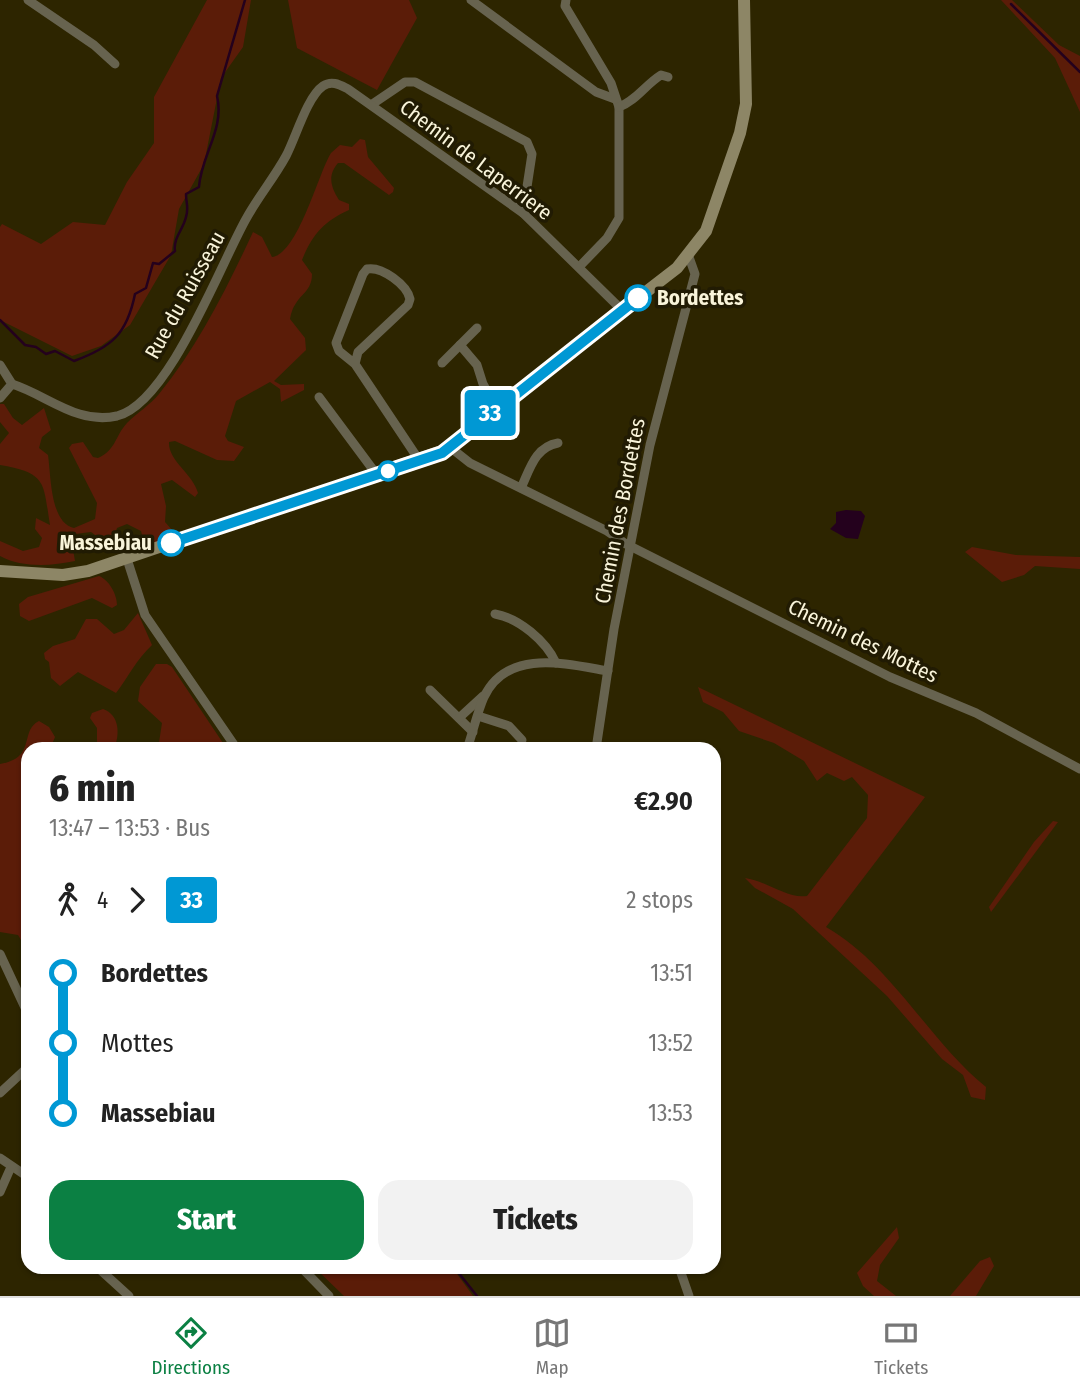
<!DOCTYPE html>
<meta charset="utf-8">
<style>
:root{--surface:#fff;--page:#f2f2f2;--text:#222;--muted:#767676;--line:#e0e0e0;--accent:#0b8043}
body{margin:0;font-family:"Fira Sans Condensed",sans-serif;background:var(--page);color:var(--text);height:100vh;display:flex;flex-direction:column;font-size:26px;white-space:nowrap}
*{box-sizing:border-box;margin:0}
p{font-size:23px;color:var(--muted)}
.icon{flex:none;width:38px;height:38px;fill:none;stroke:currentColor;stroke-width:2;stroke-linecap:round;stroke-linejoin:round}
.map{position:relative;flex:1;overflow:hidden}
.details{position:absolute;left:21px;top:742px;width:700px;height:532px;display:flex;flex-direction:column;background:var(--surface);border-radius:21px;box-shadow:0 2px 5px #0004}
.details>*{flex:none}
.badge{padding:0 14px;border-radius:5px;font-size:24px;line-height:46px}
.map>.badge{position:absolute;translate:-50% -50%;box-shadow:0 0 0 4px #fff}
.legs{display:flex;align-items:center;gap:10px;height:77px;padding:0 28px;font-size:23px}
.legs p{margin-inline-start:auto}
.head{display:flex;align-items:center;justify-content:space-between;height:119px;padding:0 28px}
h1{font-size:38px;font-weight:800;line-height:52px}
.cta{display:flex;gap:14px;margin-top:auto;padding:14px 28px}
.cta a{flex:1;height:80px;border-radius:21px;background:var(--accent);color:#fff;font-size:28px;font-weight:800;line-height:80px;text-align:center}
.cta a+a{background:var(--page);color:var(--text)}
ul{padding:0 28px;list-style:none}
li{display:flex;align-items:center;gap:24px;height:70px;font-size:26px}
li i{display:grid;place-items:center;width:10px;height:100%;margin:0 9px;background:currentColor}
li i::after{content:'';width:18px;height:18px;margin:-9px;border:5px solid;border-radius:50%;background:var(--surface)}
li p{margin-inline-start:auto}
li:first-child i{background:linear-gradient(#0000 50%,currentColor 0)}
li:last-child i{background:linear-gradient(currentColor 50%,#0000 0)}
.dock{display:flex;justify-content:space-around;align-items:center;height:98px;border-top:2px solid var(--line);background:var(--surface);font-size:19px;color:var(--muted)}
.dock a{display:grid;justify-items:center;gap:4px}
.dock .on{color:var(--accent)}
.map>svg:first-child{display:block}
.green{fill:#5b1c08}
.water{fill:#24011d}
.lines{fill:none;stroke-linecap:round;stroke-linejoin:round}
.stream{stroke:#24011d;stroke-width:2.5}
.minor{stroke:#67634f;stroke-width:9}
.secondary{stroke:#8d8666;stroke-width:12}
.line-1-casing{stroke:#fff;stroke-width:16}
.line-1{stroke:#0098d4;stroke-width:10}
.stop-1-dot{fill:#fff;stroke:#0098d4;stroke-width:3.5}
.labels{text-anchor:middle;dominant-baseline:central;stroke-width:7;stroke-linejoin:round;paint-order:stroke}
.street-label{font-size:21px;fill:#f9f4da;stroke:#211b03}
.stop-label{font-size:21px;font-weight:bold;fill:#f9f4da;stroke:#211b03;text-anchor:start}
</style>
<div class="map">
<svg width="1080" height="1296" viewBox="0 0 1080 1296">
<rect width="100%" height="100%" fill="#2d2500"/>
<!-- green -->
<g class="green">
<path d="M207,0h44l-8,47 -22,31 -17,86 -25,45 -8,46 -41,70 -29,21 -29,10 -72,-36v-93l2,-3 39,20 32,-22 32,3 22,-43 27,-39v-46z"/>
<path d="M288,0h121l8,18 -40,72 -80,-42z"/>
<path d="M1001,0h11l47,45 21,11v56l-25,-54z"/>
<path d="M360,139l5,1 3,17 26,31 -1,4 -4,3 -45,-32h-6c-11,13 -7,24 1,37l10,4v6c-25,11 -37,25 -47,50l10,14c0,21 -18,20 -22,45l15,19 1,12 -32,31 7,4 23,-1v6l-23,12 -1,-13 -10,-7 -34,19 -11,35 3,5 16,6 -10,14 -17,-1 -42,-19 -6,1c-1,19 24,32 29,51l-3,4 -23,-17 -11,4 5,22 -1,16 8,9 -12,11 -16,4 -4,-15 -14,-7 -10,4 -2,6 6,10 -1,5h-6l-23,-17 -16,2 -4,4 4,23c-24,5 -53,7 -75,-5v-15l23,10 16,-4 3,-9 -7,-9 1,-11 14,7c-7,-42 -2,-52 -50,-60v-21l9,-11 -9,-11v-18h4l9,14 9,7 22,-17 7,22 -9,7 -3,11 9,7c3,20 2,68 26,73l21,-9 2,-16 -28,-55 3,-4 11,-2 10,15 5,1c18,-8 17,-22 29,-35 10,-10 23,-18 32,-29 39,-48 68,-106 94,-162l9,5 10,20c26,-3 46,-83 59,-104l9,-8 12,2z"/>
<path d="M972,547l44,8 64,2v12l-45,-3 -11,9 -22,7 -37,-30z"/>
<path d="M99,576c10,4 18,18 18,29l-5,3 -20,-10 -63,23 -9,-5 -1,-12 9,-7z"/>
<path d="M138,613l14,32c-16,15 -23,31 -36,48l-38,-21 -18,14 -9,-8 -2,-16 -4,-3 -1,-6 9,-7 22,-7 11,-20h11l17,15 10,-4z"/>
<path d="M156,664h11l5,3 55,82h-20l-7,-4 -6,4h-36l4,-26 -24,-22 2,-14z"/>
<path d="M698,687l227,110 -99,130c65,37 103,114 160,160l-1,13 -14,-3 -8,-22 -21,-16 -55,-63 -94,-87 -38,-21 -10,-10c22,3 42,21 62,18l60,-78 1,-23 -16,-18 -8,4 -17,-8 -10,8 -13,-20 -30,-18 -35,-12 -16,-19 -20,-10z"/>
<path d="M103,709c17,6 17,26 11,40h-17v-21l-7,-10 2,-5z"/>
<path d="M39,721l10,6 6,10 -5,12h-22v240l-3,1 -4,-10c11,-11 5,-33 -3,-45l-18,-3v-168c37,-6 19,-33 39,-43z"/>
<path d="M1053,821l5,1 -67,90 -2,-5 45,-65z"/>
<path d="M897,1227l2,11 -19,27 -3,16 19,15h-22l-11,-10 -6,-13z"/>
<path d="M990,1257l4,9 -18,30h-26l30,-35z"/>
<path d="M314,1267h138l21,29h-129z"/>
</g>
<!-- water -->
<path class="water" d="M846,510l15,1 4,5 -7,23 -12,-1 -16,-9 6,-6v-11z"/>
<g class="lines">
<!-- stream -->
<g class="stream">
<path d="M1011,4l69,68"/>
<path d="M0,320l25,25 11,2 10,7 9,-3 19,10c38,-14 53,-27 61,-67l11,-6 7,-25 6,1 16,-13c-2,-13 8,-21 11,-34 3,-9 0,-14 0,-23l13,-7c2,-32 26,-58 18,-91l28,-96"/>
<path d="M454,1267l23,29"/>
</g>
<!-- minor -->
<g class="minor">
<path d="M28,0l66,45 21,19"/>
<path d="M471,0l125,92 19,7"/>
<path d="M566,0l-1,6 46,77 8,24v111l-12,20 -27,28"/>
<path d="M371,105l34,-23h10l112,60 5,12 -9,59"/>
<path d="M619,107c18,-7 26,-22 42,-32l7,2"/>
<path d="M460,345l17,20 6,19 14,25"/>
<path d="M442,363l35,-35"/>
<path d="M355,364l3,-12 50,-47 2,-6c-3,-14 -28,-33 -43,-30l-4,5 -27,69 3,8 16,13 64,96"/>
<path d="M0,365l12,19 -12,14"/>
<path d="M12,384c35,11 65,41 105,32 52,-13 103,-151 129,-197 12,-22 28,-41 40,-63 10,-19 21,-59 37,-70 9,-6 17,-1 25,3l175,124 100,98"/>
<path d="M319,397l58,78"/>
<path d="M451,448l19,15 137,68 19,13 264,133 86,36 104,56"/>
<path d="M521,488c9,-19 14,-41 37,-45"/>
<path d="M127,559l18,56 92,134"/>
<path d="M495,614c24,4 51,27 61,49"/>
<path d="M430,690l43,42"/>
<path d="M478,716l31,10 13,14"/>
<path d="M459,718l24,-22"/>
<path d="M467,749c6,-17 10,-36 17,-52 23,-49 83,-33 124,-26"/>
<path d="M596,749l18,-120 36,-184 45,-171 -6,-17"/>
<path d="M0,954l28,60"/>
<path d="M0,1093l28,-26"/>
<path d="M0,1158l28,19"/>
<path d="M0,1192l11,-25"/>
<path d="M97,1267l32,29"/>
<path d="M301,1267l28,29"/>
<path d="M679,1267l10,29"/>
</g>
<!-- secondary -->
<path class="secondary" d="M0,571l63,4 25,-4 363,-123 28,-27 198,-153 29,-37 34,-98 6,-29 -2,-104"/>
</g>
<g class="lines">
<!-- line-1 casing -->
<g class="line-1-casing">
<path id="line-1" d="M171,543l271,-90 196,-155"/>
</g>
<!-- line-1 -->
<use href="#line-1" class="line-1"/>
</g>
<!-- markers -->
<g class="stop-1-dot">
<circle cx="638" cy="298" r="12"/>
<circle cx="388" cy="471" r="9"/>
<circle cx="171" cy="543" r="12"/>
</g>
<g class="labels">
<!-- street labels -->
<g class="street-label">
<text transform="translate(476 160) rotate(37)">Chemin de Laperriere</text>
<text transform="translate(185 295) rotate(-61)">Rue du Ruisseau</text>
<text transform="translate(620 511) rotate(-79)">Chemin des Bordettes</text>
<text transform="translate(863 641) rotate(26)">Chemin des Mottes</text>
</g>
<!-- stop labels -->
<g class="stop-label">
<text x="657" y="298">Bordettes</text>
<text x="152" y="543" text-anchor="end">Massebiau</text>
</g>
</g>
</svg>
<b class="badge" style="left:490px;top:413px;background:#0098d4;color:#fff">33</b>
<section class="details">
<div class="head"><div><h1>6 min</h1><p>13:47 – 13:53 · Bus</p></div><b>€2.90</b></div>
<div class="legs"><svg class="icon" aria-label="walk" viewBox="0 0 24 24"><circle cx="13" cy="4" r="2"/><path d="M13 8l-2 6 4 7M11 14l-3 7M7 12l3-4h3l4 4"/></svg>4<svg class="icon" aria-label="forward" viewBox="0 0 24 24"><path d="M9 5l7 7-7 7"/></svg><b class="badge" style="background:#0098d4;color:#fff">33</b><p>2 stops</p></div>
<ul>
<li><i style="color:#0098d4"></i><b>Bordettes</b><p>13:51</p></li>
<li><i style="color:#0098d4"></i><span>Mottes</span><p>13:52</p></li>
<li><i style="color:#0098d4"></i><b>Massebiau</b><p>13:53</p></li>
</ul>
<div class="cta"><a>Start</a><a>Tickets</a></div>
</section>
</div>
<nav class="dock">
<a class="on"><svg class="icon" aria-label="directions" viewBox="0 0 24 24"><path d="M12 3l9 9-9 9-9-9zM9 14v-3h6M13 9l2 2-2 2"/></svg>Directions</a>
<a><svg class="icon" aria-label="map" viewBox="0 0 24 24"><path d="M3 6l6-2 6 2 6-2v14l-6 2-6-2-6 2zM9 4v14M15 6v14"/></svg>Map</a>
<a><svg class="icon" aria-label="tickets" viewBox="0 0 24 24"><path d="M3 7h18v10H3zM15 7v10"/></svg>Tickets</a>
</nav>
